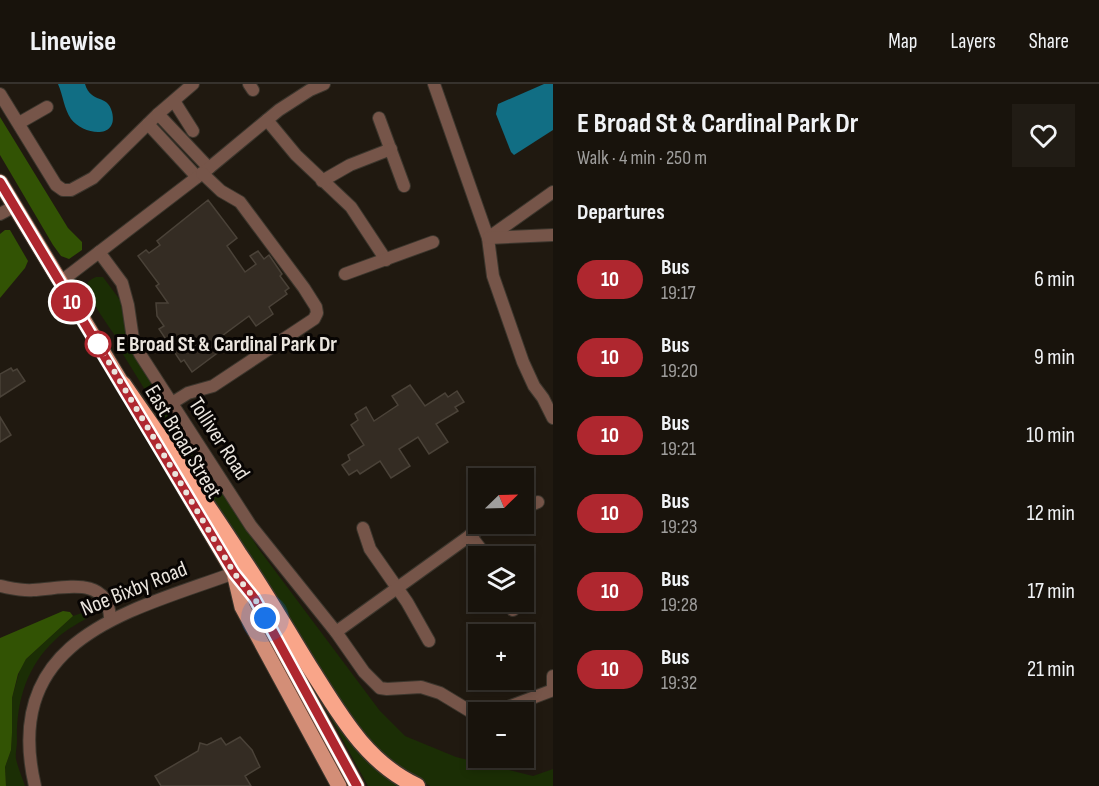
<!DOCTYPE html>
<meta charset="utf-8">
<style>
:root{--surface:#18130c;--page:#211c15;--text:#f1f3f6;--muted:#9f9e9d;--line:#36322d}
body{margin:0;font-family:"Sofia Sans Condensed",sans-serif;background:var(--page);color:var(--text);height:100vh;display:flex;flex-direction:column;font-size:22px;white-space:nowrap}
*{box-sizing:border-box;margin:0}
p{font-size:20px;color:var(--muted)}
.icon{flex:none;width:33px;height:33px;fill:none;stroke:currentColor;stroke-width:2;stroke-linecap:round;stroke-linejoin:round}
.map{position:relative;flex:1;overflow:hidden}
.panel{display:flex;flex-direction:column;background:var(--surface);width:546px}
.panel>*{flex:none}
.badge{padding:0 12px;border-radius:20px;font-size:21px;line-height:39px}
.needle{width:39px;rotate:67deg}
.fabs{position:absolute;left:468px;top:384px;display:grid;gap:12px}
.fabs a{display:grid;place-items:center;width:66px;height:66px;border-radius:0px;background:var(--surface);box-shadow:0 3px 9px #0003,0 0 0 2px var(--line);font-size:30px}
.you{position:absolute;width:30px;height:30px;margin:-15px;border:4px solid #fff;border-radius:50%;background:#1a73e8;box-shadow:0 0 0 9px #1a73e833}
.map>.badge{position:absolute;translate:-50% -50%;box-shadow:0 0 0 3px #fff}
h2{padding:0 24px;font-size:22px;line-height:54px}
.round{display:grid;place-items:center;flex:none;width:63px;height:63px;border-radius:0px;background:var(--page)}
.headline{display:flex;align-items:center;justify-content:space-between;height:102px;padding:0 24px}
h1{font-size:28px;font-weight:700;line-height:45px}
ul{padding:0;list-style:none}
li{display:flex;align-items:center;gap:18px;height:78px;padding:0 24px}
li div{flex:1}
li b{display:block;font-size:22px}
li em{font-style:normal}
li .badge{min-width:66px;font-weight:700;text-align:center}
header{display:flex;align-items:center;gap:36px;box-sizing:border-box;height:84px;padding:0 30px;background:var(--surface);border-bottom:2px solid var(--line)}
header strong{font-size:28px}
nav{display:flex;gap:33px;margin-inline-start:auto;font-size:21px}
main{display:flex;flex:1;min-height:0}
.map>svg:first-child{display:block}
.green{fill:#1b2e05}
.forest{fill:#325304}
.water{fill:#116e84}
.building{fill:#342c23;stroke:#4a4238;stroke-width:1.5}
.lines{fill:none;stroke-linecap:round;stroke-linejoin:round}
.minor-casing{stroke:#3c362d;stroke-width:14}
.major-casing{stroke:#3c362d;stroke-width:17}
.highway-casing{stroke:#3c362d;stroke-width:19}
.minor{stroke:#765549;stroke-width:12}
.major{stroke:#d38e77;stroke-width:15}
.highway{stroke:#f9a589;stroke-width:16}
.line-casing{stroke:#fff;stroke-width:14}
.line{stroke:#af272f;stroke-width:9}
.walk{stroke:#eae5de;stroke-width:6;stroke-dasharray:0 10.8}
.stop-dot{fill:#fff;stroke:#af272f;stroke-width:3}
.labels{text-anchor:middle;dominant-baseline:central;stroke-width:6;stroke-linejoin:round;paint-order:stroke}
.stop-label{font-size:22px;font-weight:bold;fill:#eae5de;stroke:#080503;text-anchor:start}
.street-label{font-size:22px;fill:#eae5de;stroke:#080503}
</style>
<header>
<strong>Linewise</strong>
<nav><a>Map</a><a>Layers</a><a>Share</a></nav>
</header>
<main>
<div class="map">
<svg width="553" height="702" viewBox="0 0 553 702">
<rect width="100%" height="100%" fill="#201910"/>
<!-- green -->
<g class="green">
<path d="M96,193h7l17,23 5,27 6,17 127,204 122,163 25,25 51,21 77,19 20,-7v17h-123l-32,-18 -47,-45 -235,-380 3,-2c-7,-10 -36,-48 -31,-59 2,-2 5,-4 8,-5z"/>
<path d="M97,524l-3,6c-13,8 -28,15 -39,26 -29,27 -39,63 -38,101 0,6 -2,13 -1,18 2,9 6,18 9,27h-19l-1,-19 6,-17 1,-17v-35l8,-29 6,-10 47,-43z"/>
<path d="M311,598l97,104h-40z"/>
</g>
<!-- forest -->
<g class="forest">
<path d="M0,33l68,111 14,14v8l-13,9 -8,-3 -8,-11 -53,-90z"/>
<path d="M5,146h5l18,31 -3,7 -25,30v-64z"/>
<path d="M63,527l7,1 3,4 -47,43 -8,15 -6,24v35l-1,17 -6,17 1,19h-6v-148z"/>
</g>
<!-- water -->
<g class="water">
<path d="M58,0h27c6,20 23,10 27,28 7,28 -29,23 -41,7 -7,-10 -8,-24 -13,-35z"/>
<path d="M544,0h9v46l-39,25 -3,-3 -15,-38 2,-10z"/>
</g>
<!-- building -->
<g class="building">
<path d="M208,116l29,38 -10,8 18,26 11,-8 -6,-8 8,-5 6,8 5,-4 13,19 -2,2 9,12 -4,3 2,3 -18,13 4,7 -17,12 -7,-10 -27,20 6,9 -36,27 -8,-12 -3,2 -22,-33 5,-3 -7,-10 -1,-13h12l-12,-17 3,-2 -21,-28 8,-6 3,3 11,-8 -3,-4z"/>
<path d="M11,284l2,3 4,-2 8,12 -25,16v-23z"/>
<path d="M410,301l15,21 20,-13 3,4 9,-6 7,11 -9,5 3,4 -22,13 12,18 -19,12 -11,-17 -19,12 11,17 -19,12 -11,-17 -20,13 -3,-4 -8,5 -7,-10 8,-5 -2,-5 16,-10 -13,-20 7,-5 -3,-6 11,-7 8,14 24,-16 -6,-9z"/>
<path d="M0,333l11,18 -11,7z"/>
<path d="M240,653l12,13 8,17 -15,9 6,10h-90l-6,-10 43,-25 2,-8 7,2 14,-7 5,7z"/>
</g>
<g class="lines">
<!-- minor casing -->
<g class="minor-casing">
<g id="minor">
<path d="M249,0l4,6"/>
<path d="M434,0l54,154 5,38 30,86 11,24 9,12 10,20"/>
<path d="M0,10l56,91 7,5h8l22,-12 65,-64 35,-30"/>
<path d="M174,17l19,30"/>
<path d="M158,30l51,54"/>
<path d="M379,34l25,68"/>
<path d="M267,36l29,35 55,52 35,53"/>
<path d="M19,39l28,-16"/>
<path d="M148,40l49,53"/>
<path d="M322,97l28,-16 41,-16"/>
<path d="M0,130l15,-8"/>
<path d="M488,154l65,-46"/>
<path d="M489,154l64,-3"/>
<path d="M99,168l23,31 6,22 5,34 7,15 111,172 85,106 28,40 16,16 7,1 34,-2 19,6 38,23"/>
<path d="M345,190l88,-32"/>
<path d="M60,198l149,-114 70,-58 31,-20 14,-6"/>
<path d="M172,319l16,-10 25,-7 101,-67 3,-6 -1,-6 -12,-19 -64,-86 -19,-11 -19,-18"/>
<path d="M524,424l14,-6"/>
<path d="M363,444l7,21 37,53 22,39"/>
<path d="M470,451l16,21"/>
<path d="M0,502c11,2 22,5 33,4 29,-1 74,-16 77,27"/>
<path d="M509,518l4,8"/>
<path d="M336,548l150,-108"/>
<path d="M495,628l58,-22v-14"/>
<path d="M35,702c-35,-149 96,-175 199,-213"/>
</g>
</g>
<!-- major casing -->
<g class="major-casing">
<g id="major">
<path d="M0,98l129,213"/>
<path d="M170,380l64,109 21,26 102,187"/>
<path d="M235,493l7,30 97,179"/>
</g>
</g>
<!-- highway casing -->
<g class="highway-casing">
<path id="highway" d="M123,300c39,57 79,112 116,170 25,36 47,75 70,112 30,47 56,96 108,120"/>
</g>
<!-- minor -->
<use href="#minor" class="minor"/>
<!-- major -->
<use href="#major" class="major"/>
<!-- highway -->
<use href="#highway" class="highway"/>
</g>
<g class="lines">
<!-- line casing -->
<g class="line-casing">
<path id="line" d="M0,98l234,391 21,26 102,187"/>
</g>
<!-- line -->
<use href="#line" class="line"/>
<!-- walk -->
<path class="walk" d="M98,260l136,229 21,26 10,19"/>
</g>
<!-- markers -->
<circle class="stop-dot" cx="98" cy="260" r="12"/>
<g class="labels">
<!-- stop labels -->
<g class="stop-label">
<text x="116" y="260">E Broad St &amp; Cardinal Park Dr</text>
</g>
<!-- street labels -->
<g class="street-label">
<text transform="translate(219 355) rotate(57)">Tolliver Road</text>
<text transform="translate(183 358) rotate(59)">East Broad Street</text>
<text transform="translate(134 505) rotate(-22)">Noe Bixby Road</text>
</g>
</g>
</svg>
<div class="fabs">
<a><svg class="needle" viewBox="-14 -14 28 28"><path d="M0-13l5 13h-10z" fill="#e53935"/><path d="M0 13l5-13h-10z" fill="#9f9e9d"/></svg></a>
<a><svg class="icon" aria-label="layers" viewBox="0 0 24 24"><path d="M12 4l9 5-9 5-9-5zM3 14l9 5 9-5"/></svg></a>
<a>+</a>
<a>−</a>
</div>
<div class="you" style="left:265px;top:534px"></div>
<b class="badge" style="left:72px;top:218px;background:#af272f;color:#fff">10</b>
</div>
<section class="panel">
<div class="headline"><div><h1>E Broad St &amp; Cardinal Park Dr</h1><p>Walk · 4 min · 250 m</p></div><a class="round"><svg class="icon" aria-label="heart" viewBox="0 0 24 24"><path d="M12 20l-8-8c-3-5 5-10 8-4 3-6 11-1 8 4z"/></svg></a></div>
<h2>Departures</h2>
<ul>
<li><span class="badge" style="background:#af272f;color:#fff">10</span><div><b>Bus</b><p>19:17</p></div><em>6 min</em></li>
<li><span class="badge" style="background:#af272f;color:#fff">10</span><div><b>Bus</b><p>19:20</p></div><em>9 min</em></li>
<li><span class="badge" style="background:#af272f;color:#fff">10</span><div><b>Bus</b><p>19:21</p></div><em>10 min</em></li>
<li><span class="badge" style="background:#af272f;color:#fff">10</span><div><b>Bus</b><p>19:23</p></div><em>12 min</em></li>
<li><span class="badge" style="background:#af272f;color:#fff">10</span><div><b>Bus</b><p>19:28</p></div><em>17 min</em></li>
<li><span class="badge" style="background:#af272f;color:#fff">10</span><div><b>Bus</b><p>19:32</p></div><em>21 min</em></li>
</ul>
</section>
</main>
